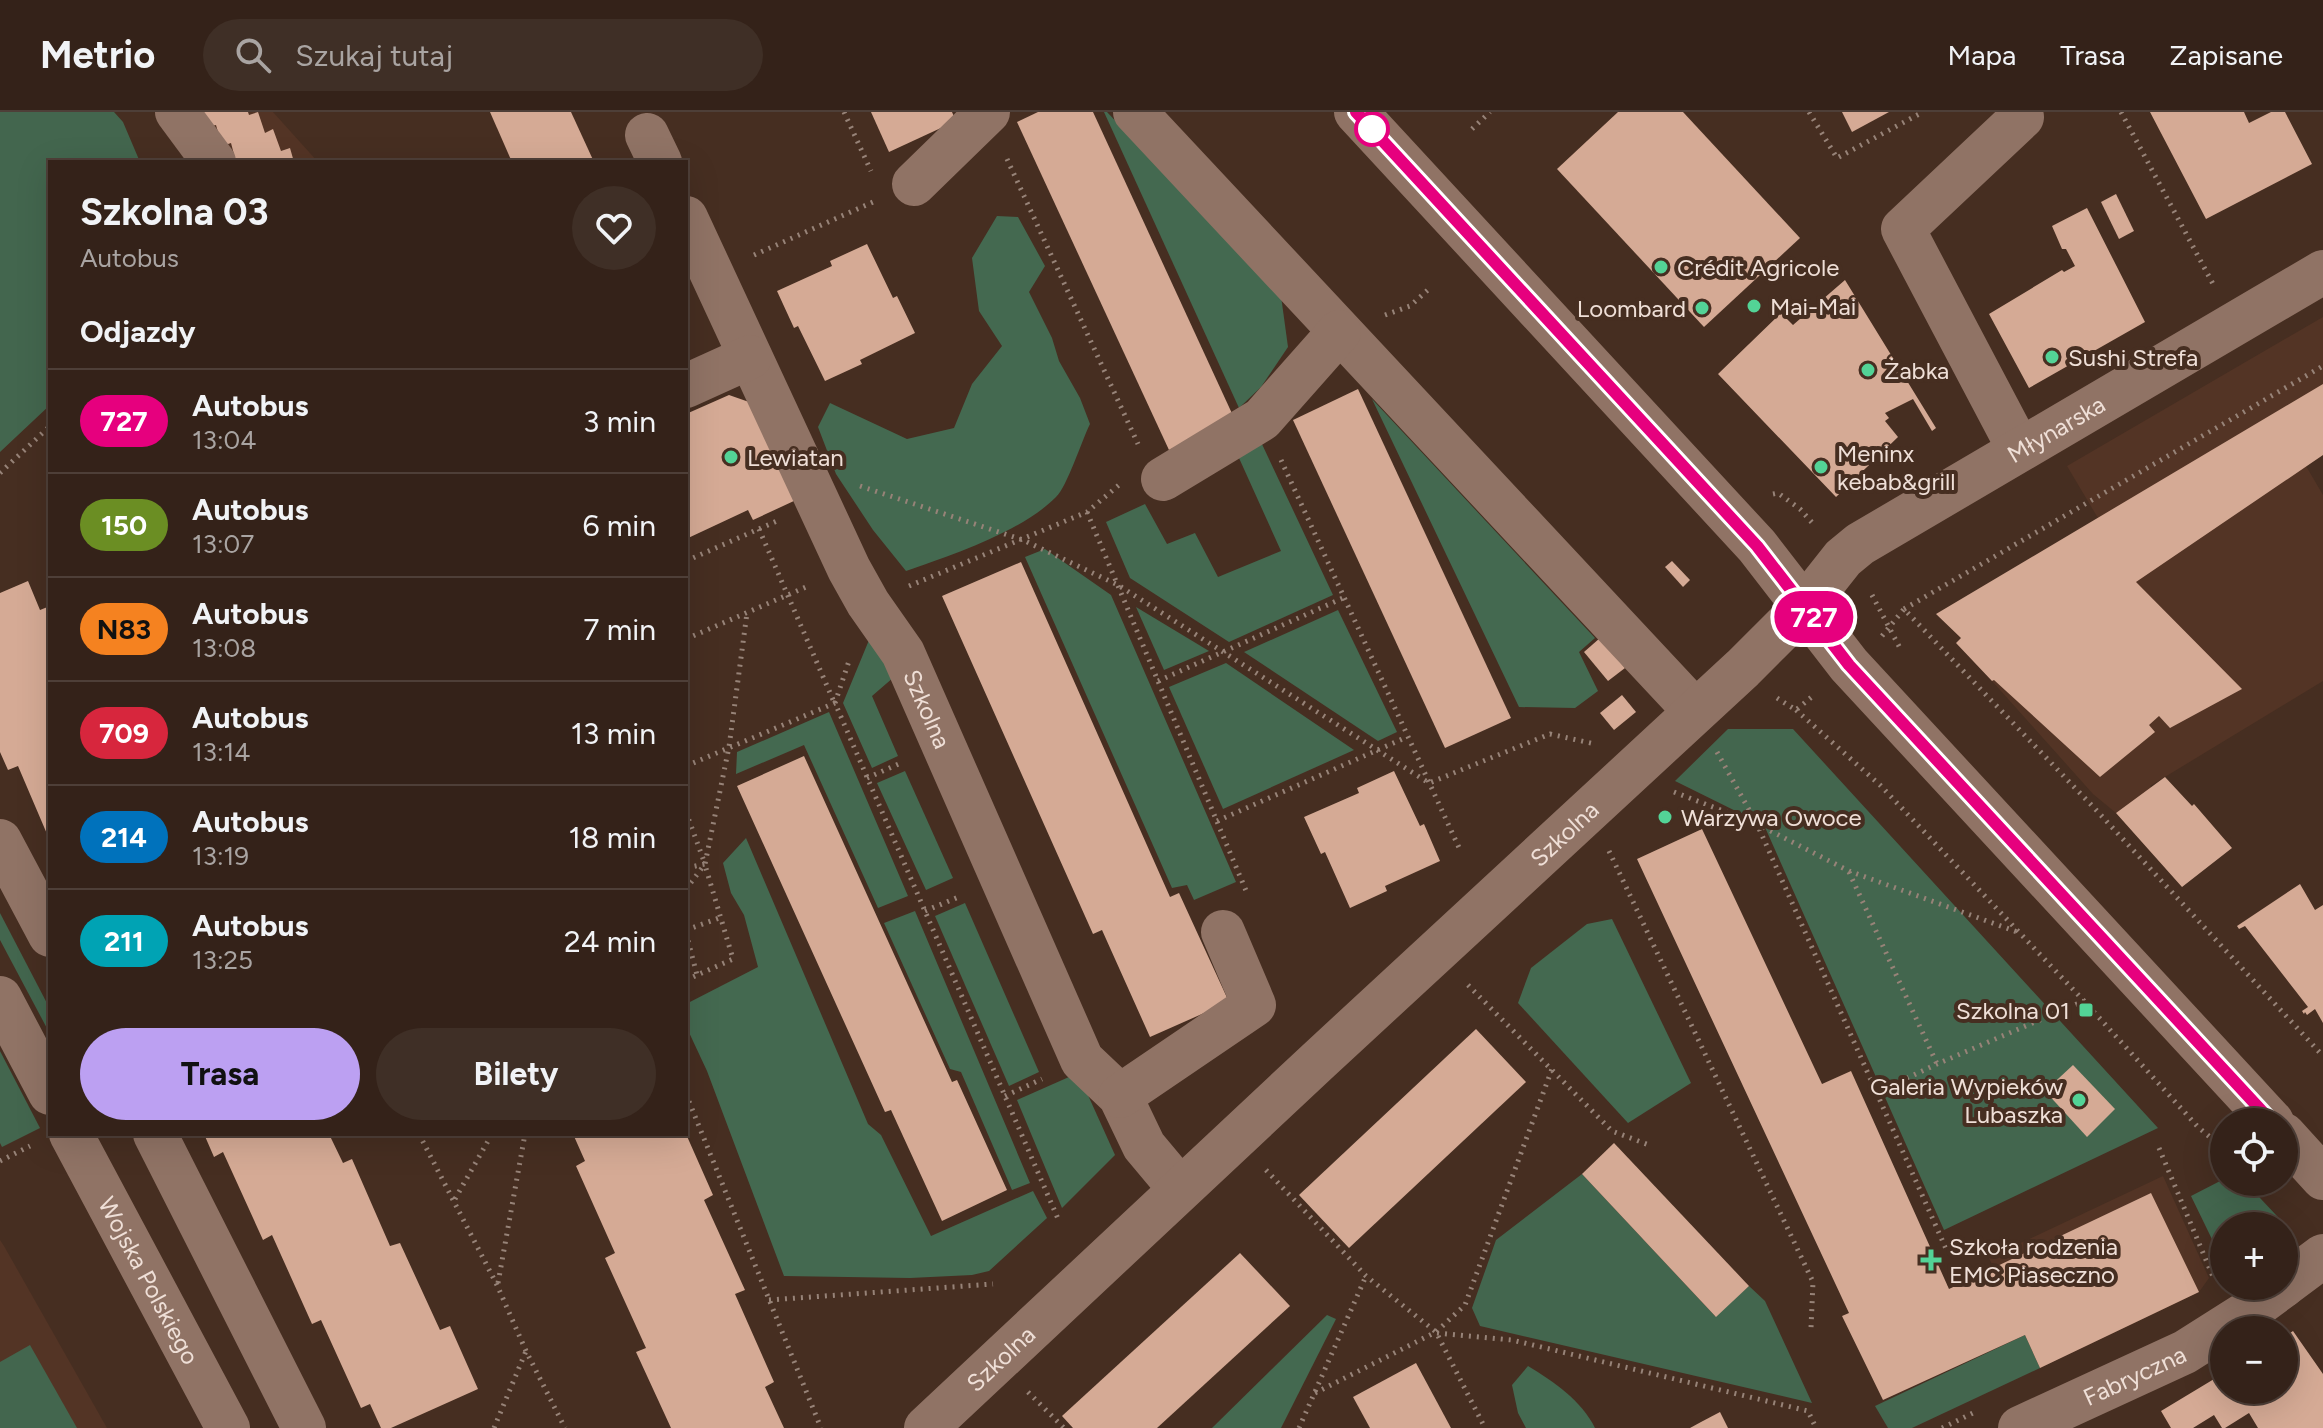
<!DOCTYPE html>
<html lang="pl">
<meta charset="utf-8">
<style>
:root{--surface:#342219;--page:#3f2f26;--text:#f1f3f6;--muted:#a9a4a2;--line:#4e3f38;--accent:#bca0f2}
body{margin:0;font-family:Figtree,sans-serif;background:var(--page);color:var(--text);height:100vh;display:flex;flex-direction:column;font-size:30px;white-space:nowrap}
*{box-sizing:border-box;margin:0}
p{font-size:26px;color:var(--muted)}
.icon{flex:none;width:44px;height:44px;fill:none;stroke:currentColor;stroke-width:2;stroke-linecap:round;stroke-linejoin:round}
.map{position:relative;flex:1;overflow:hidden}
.sheet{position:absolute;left:48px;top:48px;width:640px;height:976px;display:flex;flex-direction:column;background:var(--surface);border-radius:0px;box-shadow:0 8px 32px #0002,0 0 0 2px var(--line)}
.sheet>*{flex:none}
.badge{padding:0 16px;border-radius:26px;font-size:28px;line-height:52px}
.fabs{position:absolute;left:2210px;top:996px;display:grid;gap:16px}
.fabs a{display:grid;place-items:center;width:88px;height:88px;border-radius:50%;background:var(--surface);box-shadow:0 8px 32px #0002,0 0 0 2px var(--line);font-size:40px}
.map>.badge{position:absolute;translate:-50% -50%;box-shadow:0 0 0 4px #fff}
h2{padding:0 32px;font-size:30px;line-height:72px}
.round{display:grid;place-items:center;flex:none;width:84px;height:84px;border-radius:42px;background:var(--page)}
.overview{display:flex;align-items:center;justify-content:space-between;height:136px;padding:0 32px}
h1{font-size:38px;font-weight:700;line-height:60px}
.cta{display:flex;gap:16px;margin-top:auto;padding:16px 32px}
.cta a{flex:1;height:92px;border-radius:48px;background:var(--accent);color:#111;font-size:32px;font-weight:700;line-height:92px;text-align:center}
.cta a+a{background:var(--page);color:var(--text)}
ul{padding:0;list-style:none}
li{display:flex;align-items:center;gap:24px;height:104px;padding:0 32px;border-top:2px solid var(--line)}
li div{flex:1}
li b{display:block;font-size:30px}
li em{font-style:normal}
li .badge{min-width:88px;font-weight:700;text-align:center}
header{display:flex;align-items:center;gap:48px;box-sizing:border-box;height:112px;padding:0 40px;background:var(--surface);border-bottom:2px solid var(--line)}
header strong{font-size:38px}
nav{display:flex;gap:44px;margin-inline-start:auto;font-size:28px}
.search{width:560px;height:72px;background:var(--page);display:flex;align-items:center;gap:20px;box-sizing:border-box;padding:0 28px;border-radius:44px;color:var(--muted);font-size:30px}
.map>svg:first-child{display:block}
.built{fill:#533425}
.green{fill:#43664e}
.forest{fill:#446950}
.building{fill:#d5aa95}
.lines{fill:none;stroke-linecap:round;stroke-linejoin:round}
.path{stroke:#978378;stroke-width:5;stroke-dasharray:2 6;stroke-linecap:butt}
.minor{stroke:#907365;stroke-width:44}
.line-casing{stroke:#fff;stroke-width:18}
.line{stroke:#e6007e;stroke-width:12}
.stop-dot{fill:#fff;stroke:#e6007e;stroke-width:4}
.poi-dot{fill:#53d396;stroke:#462e21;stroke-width:3}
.labels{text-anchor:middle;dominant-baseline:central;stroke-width:8;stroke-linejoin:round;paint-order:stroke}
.poi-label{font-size:24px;fill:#efdfd7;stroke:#462e21;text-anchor:start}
.street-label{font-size:24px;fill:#efdfd7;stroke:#462e21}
</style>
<header>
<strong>Metrio</strong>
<div class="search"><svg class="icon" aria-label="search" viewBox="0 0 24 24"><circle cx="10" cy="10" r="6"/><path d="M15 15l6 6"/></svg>Szukaj tutaj</div>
<nav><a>Mapa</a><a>Trasa</a><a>Zapisane</a></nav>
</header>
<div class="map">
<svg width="2323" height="1316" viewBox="0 0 2323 1316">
<rect width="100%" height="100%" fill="#462e21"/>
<!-- built -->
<g class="built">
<path d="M188,0h85l45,50h-91z"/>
<path d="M2323,205v138l-17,11 17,29v186l-173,105 2,2 -36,25 -23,-19 -101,-113 144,-99 -69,-116z"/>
<path d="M2163,1064l46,102 -10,14 -159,76 -51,-110z"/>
<path d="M0,1128l4,6 103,182h-107z"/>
</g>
<!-- green -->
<g class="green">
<path d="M0,0h114l9,10 17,40h-90v243l-50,47z"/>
<path d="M1728,617h65l365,399 -214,102 -180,-405 -89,-44z"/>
<path d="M0,801l50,96v25l-50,-94z"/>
<path d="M0,939l40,77 -38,19 -2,-4z"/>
<path d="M1582,1062l133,142 34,-30 16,15 47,102 -332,-77 -8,-18 24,-68z"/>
<path d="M2224,1067v3h21l45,48 -6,4v-8h-60v38l-33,-68z"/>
<path d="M2025,1223l15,33 -128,60h-24l-13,-22z"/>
<path d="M30,1233l47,83h-77v-66z"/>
</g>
<!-- forest -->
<g class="forest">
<path d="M1104,0h3l174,184 7,51 -27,40 -22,21z"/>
<path d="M997,104l21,1 27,49 -16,26 23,46 7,23 21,37 10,26c-8,16 -23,63 -34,73 -33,34 -106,59 -150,74l-33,-41 -37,-56 -18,-47 12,-24 77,36 47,-11 18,-44 30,-38 -23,-35 -7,-53z"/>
<path d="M1372,287l223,239 -16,14 19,39 -23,17 -56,-1z"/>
<path d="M1261,330l72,153 -104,47 -99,-64 -24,-56 39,-18 22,40 28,-11 23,44 63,-26 -42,-93z"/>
<path d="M1045,437l66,46 125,287 -42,18 -7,-15 -15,3 -147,-331z"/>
<path d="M1136,495l73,44 -45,19z"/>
<path d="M1338,498l59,122 -19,9 -134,-89z"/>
<path d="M874,516l20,49 -22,19 26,60 -26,12 -29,-65z"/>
<path d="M1226,551l128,87 -131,59 -54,-122z"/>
<path d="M829,600l79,184 -30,12 -74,-163 -68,29 1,-22z"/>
<path d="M905,659l48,107 -27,12 -49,-107z"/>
<path d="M746,726l122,286 13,11 50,101 102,-45 14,27 -58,53 -17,4 -62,3 -126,-2 -77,-205 -21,-45v-22l72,-37 -14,-52 -13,-22 -8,-30z"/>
<path d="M965,791l74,169 -30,14 -74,-170z"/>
<path d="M915,799l115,272 -18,7 -51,-118 -11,-3 -66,-146z"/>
<path d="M1612,807l79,164 -63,40 -110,-120 13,-35 56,-44z"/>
<path d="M1078,961l37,82 -53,53 -45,-108z"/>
<path d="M1327,1203l9,4 -55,109h-69z"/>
<path d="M1528,1254c26,16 53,34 67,62h-69l-8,-15 -6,-28z"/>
</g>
<!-- building -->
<g class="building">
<path d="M203,0h45l1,3 9,-3 7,21 8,-4 8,22 9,-3 4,14h-58l-5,-19 -9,3 -6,-21 -9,2z"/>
<path d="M490,0h81l23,50h-82z"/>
<path d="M871,0h81l4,9 -67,31z"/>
<path d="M1038,0h55l142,308 -66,30 -152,-328z"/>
<path d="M1618,0h65l117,126 -96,89 -147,-158z"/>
<path d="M1842,0h47l-37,20z"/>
<path d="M2150,0h94l5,11 22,-11h14l27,52 -106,55z"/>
<path d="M2116,82l18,37 -15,8 -18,-37z"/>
<path d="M2087,96l58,114 -116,66 -40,-74 73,-44 2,2 11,-6 -9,-17h-4l-10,-23z"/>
<path d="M867,132l26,54 4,-2 18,37 -55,27 2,4 -37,17 -27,-55 -4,2 -17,-37 55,-25 -2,-5z"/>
<path d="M1845,168l91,148 -4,3 -19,-32 -28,14 4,5 -4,3 13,16 -62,60 -118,-123 63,-61 12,12z"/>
<path d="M2323,272v71l-187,127 106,107 -72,39 -11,-12 -10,9 6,7 -55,45 -106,-97 -2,1 -36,-38 5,-5 -25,-24z"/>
<path d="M1358,277l153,329 -66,30 -152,-328z"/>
<path d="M729,283l20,7 47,98 -43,20 -5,-10 -62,29v-125z"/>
<path d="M1672,449l18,19 -7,7 -18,-20z"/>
<path d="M1021,450l149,335 9,-4 50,109 -79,35 -48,-107 -9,4 -151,-338z"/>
<path d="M28,469l12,29 10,-4v235l-32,-75 -10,4 -8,-18v-159z"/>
<path d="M1600,526l25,30 -17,13 -24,-29z"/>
<path d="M1622,583l14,17 -22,18 -14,-17z"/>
<path d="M804,644l148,326 5,-2 50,110 -65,31 -51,-111 -6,2 -148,-326z"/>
<path d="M1394,659l26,55 4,-2 16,37 -55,25 2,5 -37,17 -25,-56 -4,2 -17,-37 55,-24 -2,-5z"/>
<path d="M2165,665l27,29 2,-2 38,44 -50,39 -66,-74z"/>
<path d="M1702,717l120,255 29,-13 98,218 202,-96 48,99 -159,76 -15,-33 -142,65 -41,-84 7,-3 -212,-454z"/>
<path d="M2300,772l15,26 8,-5v118l-8,-14 -8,6 -2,-3 -1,2 -2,-3 6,-4 -63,-81 -6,3 -2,-3z"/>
<path d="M1476,917l50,53 -177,166 -50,-53z"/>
<path d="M2073,953l42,44 -28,28 -42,-46z"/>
<path d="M204,1022h125l14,29 9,-4 38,87 10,-3 40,87 10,-4 28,63 -87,39h-10l-11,-24 -9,4 -40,-88 -9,4 -40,-89 -9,5 -40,-88 -9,5z"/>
<path d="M573,1022h113l27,61 -9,5 41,90 -10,4 39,88 -9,5 19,41h-113l-35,-76 10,-4 -41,-90 10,-5 -39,-87 9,-5z"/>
<path d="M1614,1031l135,143 -33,31 -134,-143z"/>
<path d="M1240,1141l50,53 -133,122h-84l-11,-12z"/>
<path d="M2293,1219l30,43v54h-65l-9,-15 -24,15h-3l-8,-13 -21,13h-22l-10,-17 63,-38v17h60v-53z"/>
<path d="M1416,1251l35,65h-81l-17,-31z"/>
<path d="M1720,1300l8,16h-38l11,-6z"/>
</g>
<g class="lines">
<!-- path -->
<g class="path">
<path d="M844,0l27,59"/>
<path d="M1809,0l28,46 86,-46"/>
<path d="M2121,0l92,172"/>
<path d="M1472,17l18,-17"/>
<path d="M1007,47l131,285"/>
<path d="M754,143l119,-53"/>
<path d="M1385,203l25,-9 19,-17"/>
<path d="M1281,348l180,392"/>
<path d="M0,361l50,-47"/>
<path d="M860,374l163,54 95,45 311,198 121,-49 45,10"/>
<path d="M1773,382l5,-1 22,16 15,17"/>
<path d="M1087,400l160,381"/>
<path d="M759,417l75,173"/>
<path d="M686,449l91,-40"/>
<path d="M909,474l178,-74 32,-27"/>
<path d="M1872,483l29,55"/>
<path d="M1904,497l419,-243"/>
<path d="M1882,524l22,-27 194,203 225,244"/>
<path d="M686,527l120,-52"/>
<path d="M1158,569l185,-83"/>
<path d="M1777,586l19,12 18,-15"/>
<path d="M835,591l15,-45"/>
<path d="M1796,598l84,75 204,216 114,126 26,22"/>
<path d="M1717,640l40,72 190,427"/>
<path d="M686,654l149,-63 224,518"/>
<path d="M867,666l36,-16"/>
<path d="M1674,680l83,32 92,47 171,62"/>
<path d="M686,700l19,52 -19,4"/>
<path d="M1217,709l190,-84"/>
<path d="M1609,739l204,431 -2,46"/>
<path d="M1849,760l88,192"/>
<path d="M686,777l19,-25 24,-117 18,-134"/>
<path d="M925,799l36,-15"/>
<path d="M686,818l36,-13"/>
<path d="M686,821l11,42"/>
<path d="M686,868l47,-21 -28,-94"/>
<path d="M1468,873l144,146 37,14"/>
<path d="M1878,980l59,-28 147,-63"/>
<path d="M686,982l135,334"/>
<path d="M1005,984l37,-17"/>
<path d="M419,1022l78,151 29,66 39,77"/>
<path d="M2159,1036l55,131"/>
<path d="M0,1049l30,-15"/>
<path d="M1266,1058l100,106 70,56 49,96"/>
<path d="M455,1087l37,-65"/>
<path d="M498,1171l27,-149"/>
<path d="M769,1188l224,-16"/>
<path d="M1437,1221l75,7 296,71 8,17"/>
<path d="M1028,1280l36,36"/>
<path d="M1315,1281l121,-61 29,-27 87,-236"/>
<path d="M494,1316l32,-77"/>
<path d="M1299,1316l67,-152"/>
<path d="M1942,1316l35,-17"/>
</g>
<!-- minor -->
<g class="minor">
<path d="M177,0l37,50"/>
<path d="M1135,0l560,599"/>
<path d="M1356,0l401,434 92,119 423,457"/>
<path d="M647,23l13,27"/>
<path d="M914,72l74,-72"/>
<path id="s1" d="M686,106l163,351 19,34 35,50 179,407 38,36 24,50 36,43"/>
<path d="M686,274l64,-29"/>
<path d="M2019,337l-116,-220 119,-112 -2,-5"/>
<path d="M1163,367l99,-60 77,-87"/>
<path d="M0,729l50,94"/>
<path d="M0,886l50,95"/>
<path d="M1120,984l134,-91 -31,-73"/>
<path id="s2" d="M71,1022l157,294"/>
<path d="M155,1022l149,294"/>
<path d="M2284,1023l39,43"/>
<path d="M2284,1173l39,-29"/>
<path id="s3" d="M926,1316l392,-367 425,-393 62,-62 38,-48 17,-14 463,-272"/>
<path id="s4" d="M2020,1316l165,-76 60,-38 38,-28"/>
</g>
</g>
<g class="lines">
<!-- line casing -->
<g class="line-casing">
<path id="line" d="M1356,0l401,434 92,119 423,457"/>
</g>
<!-- line -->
<use href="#line" class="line"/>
</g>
<!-- markers -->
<circle class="stop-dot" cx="1372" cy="17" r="16"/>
<g class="poi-dot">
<circle cx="1661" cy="155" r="8"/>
<circle cx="1754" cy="194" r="8"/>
<circle cx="1702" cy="196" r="8"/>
<circle cx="2052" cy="245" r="8"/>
<circle cx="1868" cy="258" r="8"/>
<circle cx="731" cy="345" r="8"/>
<circle cx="1821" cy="355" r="8"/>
<circle cx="1665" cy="705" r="8"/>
<rect x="2078" y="890" width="16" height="16" rx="4"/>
<circle cx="2079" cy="988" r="8"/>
<path d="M1927 1136h8v8h8v8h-8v8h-8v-8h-8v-8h8z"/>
</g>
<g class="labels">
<!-- poi labels -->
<g class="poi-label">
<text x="1677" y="155">Crédit Agricole</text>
<text x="1770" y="194">Mai-Mai</text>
<text x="1686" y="196" text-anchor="end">Loombard</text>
<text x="2068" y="245">Sushi Strefa</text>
<text x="1884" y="258">Żabka</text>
<text x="1837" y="341">Meninx<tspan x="1837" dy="28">kebab&amp;grill</tspan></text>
<text x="747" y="345">Lewiatan</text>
<text x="1681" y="705">Warzywa Owoce</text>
<text x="2070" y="898" text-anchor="end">Szkolna 01</text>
<text x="2063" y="974" text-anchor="end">Galeria Wypieków<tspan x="2063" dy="28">Lubaszka</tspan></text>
<text x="1949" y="1134">Szkoła rodzenia<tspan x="1949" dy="28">EMC Piaseczno</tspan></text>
</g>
<!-- street labels -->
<g class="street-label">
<text stroke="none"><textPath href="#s3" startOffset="1514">Młynarska</textPath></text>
<text stroke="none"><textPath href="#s1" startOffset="548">Szkolna</textPath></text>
<text stroke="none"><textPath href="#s3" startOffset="872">Szkolna</textPath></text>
<text stroke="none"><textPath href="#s2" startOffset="166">Wojska Polskiego</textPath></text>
<text stroke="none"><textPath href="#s3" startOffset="102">Szkolna</textPath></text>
<text stroke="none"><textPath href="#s4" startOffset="126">Fabryczna</textPath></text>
</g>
</g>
</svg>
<div class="fabs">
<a><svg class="icon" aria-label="locate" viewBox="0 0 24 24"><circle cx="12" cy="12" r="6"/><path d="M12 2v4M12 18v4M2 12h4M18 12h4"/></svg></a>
<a>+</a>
<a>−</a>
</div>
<b class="badge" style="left:1814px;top:505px;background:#e6007e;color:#fff">727</b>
<section class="sheet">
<div class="overview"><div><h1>Szkolna 03</h1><p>Autobus</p></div><a class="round"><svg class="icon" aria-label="heart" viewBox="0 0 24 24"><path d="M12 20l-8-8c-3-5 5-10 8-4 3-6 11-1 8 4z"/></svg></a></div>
<h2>Odjazdy</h2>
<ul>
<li><span class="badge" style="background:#e6007e;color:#fff">727</span><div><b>Autobus</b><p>13:04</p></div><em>3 min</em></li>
<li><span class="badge" style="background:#6b8e23;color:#fff">150</span><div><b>Autobus</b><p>13:07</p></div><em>6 min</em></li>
<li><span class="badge" style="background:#f58220;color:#111">N83</span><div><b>Autobus</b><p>13:08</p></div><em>7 min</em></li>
<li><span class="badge" style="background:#d7263d;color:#fff">709</span><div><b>Autobus</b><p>13:14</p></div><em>13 min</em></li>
<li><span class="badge" style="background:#0072bc;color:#fff">214</span><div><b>Autobus</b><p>13:19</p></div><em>18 min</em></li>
<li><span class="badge" style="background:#00a3b4;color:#fff">211</span><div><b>Autobus</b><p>13:25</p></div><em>24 min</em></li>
</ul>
<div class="cta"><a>Trasa</a><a>Bilety</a></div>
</section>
</div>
